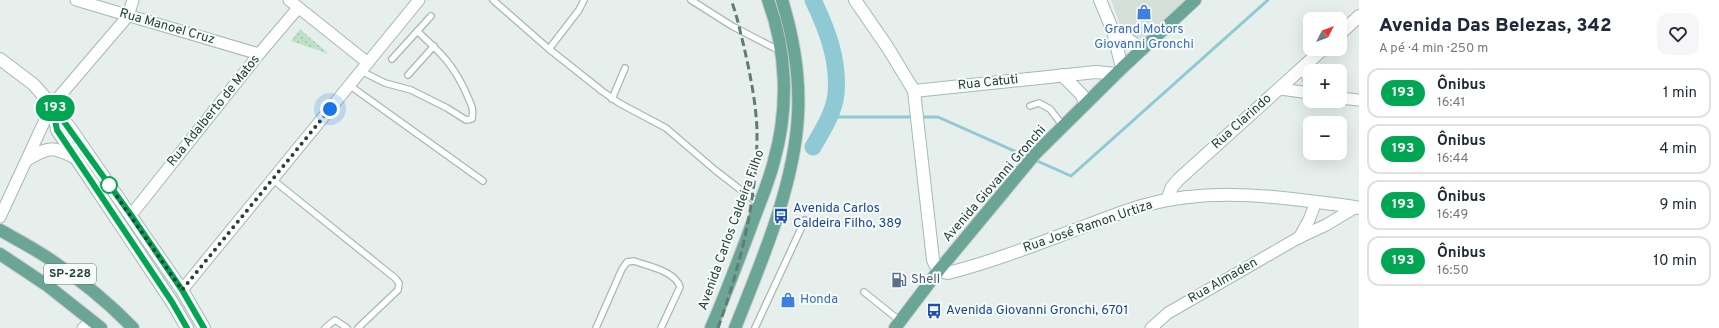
<!DOCTYPE html>
<html lang="pt">
<meta charset="utf-8">
<style>
:root{--surface:#fff;--page:#f6f6f7;--text:#1f2937;--muted:#747a83;--line:#e0e1e3}
body{margin:0;font-family:Overpass,sans-serif;background:var(--page);color:var(--text);height:100vh;display:flex;flex-direction:column;font-size:15px;white-space:nowrap}
*{box-sizing:border-box;margin:0}
p{font-size:13px;color:var(--muted)}
.icon{flex:none;width:22px;height:22px;fill:none;stroke:currentColor;stroke-width:2;stroke-linecap:round;stroke-linejoin:round}
.map{position:relative;flex:1;overflow:hidden}
.side{display:flex;flex-direction:column;background:var(--surface);width:360px}
.side>*{flex:none}
.badge{padding:0 8px;border-radius:13px;font-size:14px;line-height:26px}
.needle{width:26px;rotate:48deg}
.buttons{position:absolute;left:1303px;top:12px;display:grid;gap:8px}
.buttons a{display:grid;place-items:center;width:44px;height:44px;border-radius:8px;background:var(--surface);box-shadow:0 4px 16px #0002;font-size:20px}
.you{position:absolute;width:20px;height:20px;margin:-10px;border:3px solid #fff;border-radius:50%;background:#1a73e8;box-shadow:0 0 0 6px #1a73e833}
.map>.badge{position:absolute;translate:-50% -50%;box-shadow:0 0 0 2px #fff}
.round{display:grid;place-items:center;flex:none;width:42px;height:42px;border-radius:12px;background:var(--page)}
.overview{display:flex;align-items:center;justify-content:space-between;height:68px;padding:0 20px}
h1{font-size:19px;font-weight:800;line-height:30px}
ul{padding:0;list-style:none}
li{display:flex;align-items:center;gap:12px;height:50px;margin:0 8px 6px;padding:0 12px;border:2px solid var(--line);border-radius:12px}
li div{flex:1}
li b{display:block;font-size:15px}
li em{font-style:normal}
li .badge{min-width:44px;font-weight:700;text-align:center}
main{display:flex;flex:1;min-height:0}
.map>svg:first-child{display:block}
.built{fill:#d4dfda}
.park{fill:url(#park-dots)}
.lines{fill:none;stroke-linecap:round;stroke-linejoin:round}
.stream{stroke:#8ec9d4;stroke-width:3}
.river{stroke:#8ec9d4;stroke-width:17}
.lane-casing{stroke:#a8b8b2;stroke-width:8}
.street-casing{stroke:#a8b8b2;stroke-width:13}
.secondary-casing{stroke:#a4bbb3;stroke-width:14}
.primary-casing{stroke:#c2cac8;stroke-width:14}
.lane{stroke:#fff;stroke-width:5.5}
.street{stroke:#fff;stroke-width:11}
.secondary{stroke:#fff;stroke-width:12}
.primary{stroke:#6aa596;stroke-width:12}
.rail{stroke:#5f7d75;stroke-width:3;stroke-dasharray:8 4;stroke-linecap:butt}
.line-casing{stroke:#fff;stroke-width:9}
.line{stroke:#00a651;stroke-width:6}
.walk{stroke:#24423a;stroke-width:4;stroke-dasharray:0 7.2}
.stop-dot{fill:#fff;stroke:#00a651;stroke-width:2}
.labels{text-anchor:middle;dominant-baseline:central;stroke-width:4;stroke-linejoin:round;paint-order:stroke}
.shield{fill:#f7fbf9;stroke:#637a73;stroke-width:1}
.shield-label{font-size:12px;font-weight:bold;fill:#24423a}
.street-label{font-size:13px;fill:#24423a;stroke:#f7fbf9}
.shop-label{font-size:13px;fill:#366cbe;stroke:#f7fbf9}
.transit-label{font-size:13px;fill:#164399;stroke:#f7fbf9;text-anchor:start}
.service-label{font-size:13px;fill:#4e5e75;stroke:#f7fbf9;text-anchor:start}
</style>
<main>
<div class="map">
<svg width="1359" height="328" viewBox="0 0 1359 328">
<defs>
<pattern id="park-dots" width="8" height="8" patternUnits="userSpaceOnUse"><rect width="8" height="8" fill="#bfe0c8"/><path d="M2 2h.1M6 6h.1" fill="none" stroke="#a4c1ad" stroke-width="1.8" stroke-linecap="round"/></pattern>
</defs>
<rect width="100%" height="100%" fill="#e6efeb"/>
<!-- built -->
<path class="built" d="M1111,0h74l-37,35 -7,3 -8,-1 -6,-4 -7,-9z"/>
<!-- park -->
<path class="park" d="M300,29l29,25 -38,-13z"/>
<g class="lines">
<!-- stream -->
<g class="stream">
<path d="M830,117h84"/>
<path d="M920,117h18l92,41"/>
<path d="M1035,160l36,16 197,-176"/>
</g>
<!-- river -->
<path class="river" d="M813,0c14,29 26,60 23,94 -2,19 -14,37 -23,53"/>
<!-- lane casing -->
<g class="lane-casing">
<g id="lane">
<path d="M493,0l56,49 53,42 17,12 47,25 49,42 44,34"/>
<path d="M691,0l41,26 48,25"/>
<path d="M549,49l30,-39 5,-10"/>
<path d="M392,59l39,-43"/>
<path d="M361,71l24,12 26,7 36,18 19,12 6,-1c2,-12 -1,-14 -5,-24 -13,-30 -26,-42 -50,-64"/>
<path d="M408,75l26,-29"/>
<path d="M349,85l134,96"/>
<path d="M612,99l13,-31"/>
<path d="M1030,106l9,-3 11,6 13,17"/>
<path d="M272,179l123,99 4,5 -1,7 -40,38"/>
<path d="M864,292l36,29"/>
<path d="M325,328l10,-8 12,8"/>
<path d="M596,328l26,-59 5,-7 7,-1c14,5 41,10 46,26l-19,41"/>
<path d="M755,328l50,-108"/>
</g>
</g>
<!-- street casing -->
<g class="street-casing">
<g id="street">
<path d="M76,0l183,54"/>
<path d="M289,0l79,63"/>
<path d="M1304,67l6,16"/>
<path d="M1280,89l30,4"/>
<path d="M1340,98l19,2"/>
<path d="M131,215l128,-161 39,-46"/>
<path d="M0,217l52,-112 76,-89 5,-16"/>
<path d="M1299,238l10,-18 7,-18"/>
<path d="M182,290l237,-290"/>
<path d="M83,328l10,-7"/>
<path d="M1151,328l17,-15 130,-75 28,-13 30,-18"/>
</g>
</g>
<!-- secondary casing -->
<g class="secondary-casing">
<g id="secondary">
<path d="M855,0l33,48 26,43 19,169c3,8 7,12 15,13 48,-12 94,-31 140,-48 19,-7 38,-15 57,-20 57,-15 114,-11 172,-3 14,2 28,3 42,6"/>
<path d="M1100,0l13,31 9,37"/>
<path d="M1113,31l30,18"/>
<path d="M1340,34l19,-18"/>
<path d="M0,59l33,25 19,21 18,23 112,162 22,38"/>
<path d="M1062,75l20,20 3,9"/>
<path d="M914,91l182,-19 20,2"/>
<path d="M53,108l4,22 115,172 15,26"/>
<path d="M28,159c21,-12 24,-13 46,-2"/>
<path d="M1167,200l5,-13 7,-8 144,-130"/>
</g>
</g>
<!-- primary casing -->
<g class="primary-casing">
<g id="primary">
<path d="M0,230c16,9 33,18 48,28 30,20 60,44 85,70"/>
<path d="M0,254l48,32 53,42"/>
<path d="M711,328c14,-32 26,-64 38,-96 8,-23 19,-47 25,-71 15,-53 13,-110 -6,-161"/>
<path d="M735,328c26,-65 60,-144 63,-214 2,-38 -5,-78 -16,-114"/>
<path d="M895,328l44,-58 97,-117 86,-85 73,-68"/>
</g>
</g>
<!-- lane -->
<use href="#lane" class="lane"/>
<!-- street -->
<use href="#street" class="street"/>
<!-- secondary -->
<use href="#secondary" class="secondary"/>
<!-- primary -->
<use href="#primary" class="primary"/>
<!-- rail -->
<path class="rail" d="M718,328c22,-62 39,-127 39,-194 0,-26 -7,-61 -13,-87 -4,-16 -7,-32 -13,-47"/>
</g>
<g class="lines">
<!-- line casing -->
<g class="line-casing">
<path id="line" d="M187,328l-15,-26 -115,-172 -5,-25 79,110 51,75 22,38"/>
</g>
<!-- line -->
<use href="#line" class="line"/>
<!-- walk -->
<path class="walk" d="M109,185l73,105 148,-181"/>
</g>
<!-- icons -->
<defs>
<g id="shop-bare" transform="scale(1.2)"><path d="M-5-2.5h2.3a2.7 3.5 0 0 1 5.4 0H5L5.5 6h-11ZM-1.5-2.5h3a1.5 2.3 0 0 0-3 0Z" fill="#3f7fe0" stroke="#f7fbf9" stroke-width="2.5" paint-order="stroke"/></g>
<g id="bus-bare" transform="scale(1.2)"><path d="M-5-6H5V4H4V6H2V4H-2V6H-4V4H-5ZM-3.5-4V0h7V-4ZM-3.5 1.2v1.5H-2V1.2ZM2 1.2v1.5H3.5V1.2Z" fill="#1a4fb4" stroke="#f7fbf9" stroke-width="2.5" paint-order="stroke"/></g>
<g id="fuel-bare" transform="scale(1.2)"><path d="M-5.5-6h7V0h2V4h1.3V-2.5L3-4.5l.8-.8L6-3V5H2.5V1h-1V6h-7ZM-4.2-4.7v3.2H.2V-4.7Z" fill="#5c6f8a" stroke="#f7fbf9" stroke-width="2.5" paint-order="stroke"/></g>
</defs>
<g fill-rule="evenodd">
<use href="#shop-bare" x="1144" y="12"/>
<use href="#bus-bare" x="781" y="216"/>
<use href="#fuel-bare" x="899" y="280"/>
<use href="#shop-bare" x="788" y="300"/>
<use href="#bus-bare" x="934" y="311"/>
</g>
<!-- markers -->
<circle class="stop-dot" cx="109" cy="185" r="8"/>
<g class="labels">
<!-- shield labels -->
<rect class="shield" x="44" y="264" width="52" height="20" rx="3"/>
<g class="shield-label">
<text x="70" y="274">SP-228</text>
</g>
<!-- street labels -->
<g class="street-label">
<text transform="translate(167 27) rotate(16)">Rua Manoel Cruz</text>
<text transform="translate(988 83) rotate(-6)">Rua Catuti</text>
<text transform="translate(214 111) rotate(-51)">Rua Adalberto de Matos</text>
<text transform="translate(1242 122) rotate(-42)">Rua Clarindo</text>
<text transform="translate(995 184) rotate(-49)">Avenida Giovanni Gronchi</text>
<text transform="translate(1088 227) rotate(-19)">Rua José Ramon Urtiza</text>
<text transform="translate(732 230) rotate(-70)">Avenida Carlos Caldeira Filho</text>
<text transform="translate(1223 281) rotate(-30)">Rua Almaden</text>
</g>
<!-- shop labels -->
<g class="shop-label">
<text x="1144" y="30">Grand Motors<tspan x="1144" dy="15">Giovanni Gronchi</tspan></text>
<text x="800" y="300" text-anchor="start">Honda</text>
</g>
<!-- transit labels -->
<g class="transit-label">
<text x="793" y="209">Avenida Carlos<tspan x="793" dy="15">Caldeira Filho, 389</tspan></text>
<text x="946" y="311">Avenida Giovanni Gronchi, 6701</text>
</g>
<!-- service labels -->
<g class="service-label">
<text x="911" y="280">Shell</text>
</g>
</g>
</svg>
<div class="buttons">
<a><svg class="needle" viewBox="-14 -14 28 28"><path d="M0-13l5 13h-10z" fill="#e53935"/><path d="M0 13l5-13h-10z" fill="#747a83"/></svg></a>
<a>+</a>
<a>−</a>
</div>
<div class="you" style="left:330px;top:109px"></div>
<b class="badge" style="left:55px;top:108px;background:#00a651;color:#fff">193</b>
</div>
<section class="side">
<div class="overview"><div><h1>Avenida Das Belezas, 342</h1><p>A pé · 4 min · 250 m</p></div><a class="round"><svg class="icon" aria-label="heart" viewBox="0 0 24 24"><path d="M12 20l-8-8c-3-5 5-10 8-4 3-6 11-1 8 4z"/></svg></a></div>
<ul>
<li><span class="badge" style="background:#00a651;color:#fff">193</span><div><b>Ônibus</b><p>16:41</p></div><em>1 min</em></li>
<li><span class="badge" style="background:#00a651;color:#fff">193</span><div><b>Ônibus</b><p>16:44</p></div><em>4 min</em></li>
<li><span class="badge" style="background:#00a651;color:#fff">193</span><div><b>Ônibus</b><p>16:49</p></div><em>9 min</em></li>
<li><span class="badge" style="background:#00a651;color:#fff">193</span><div><b>Ônibus</b><p>16:50</p></div><em>10 min</em></li>
</ul>
</section>
</main>
